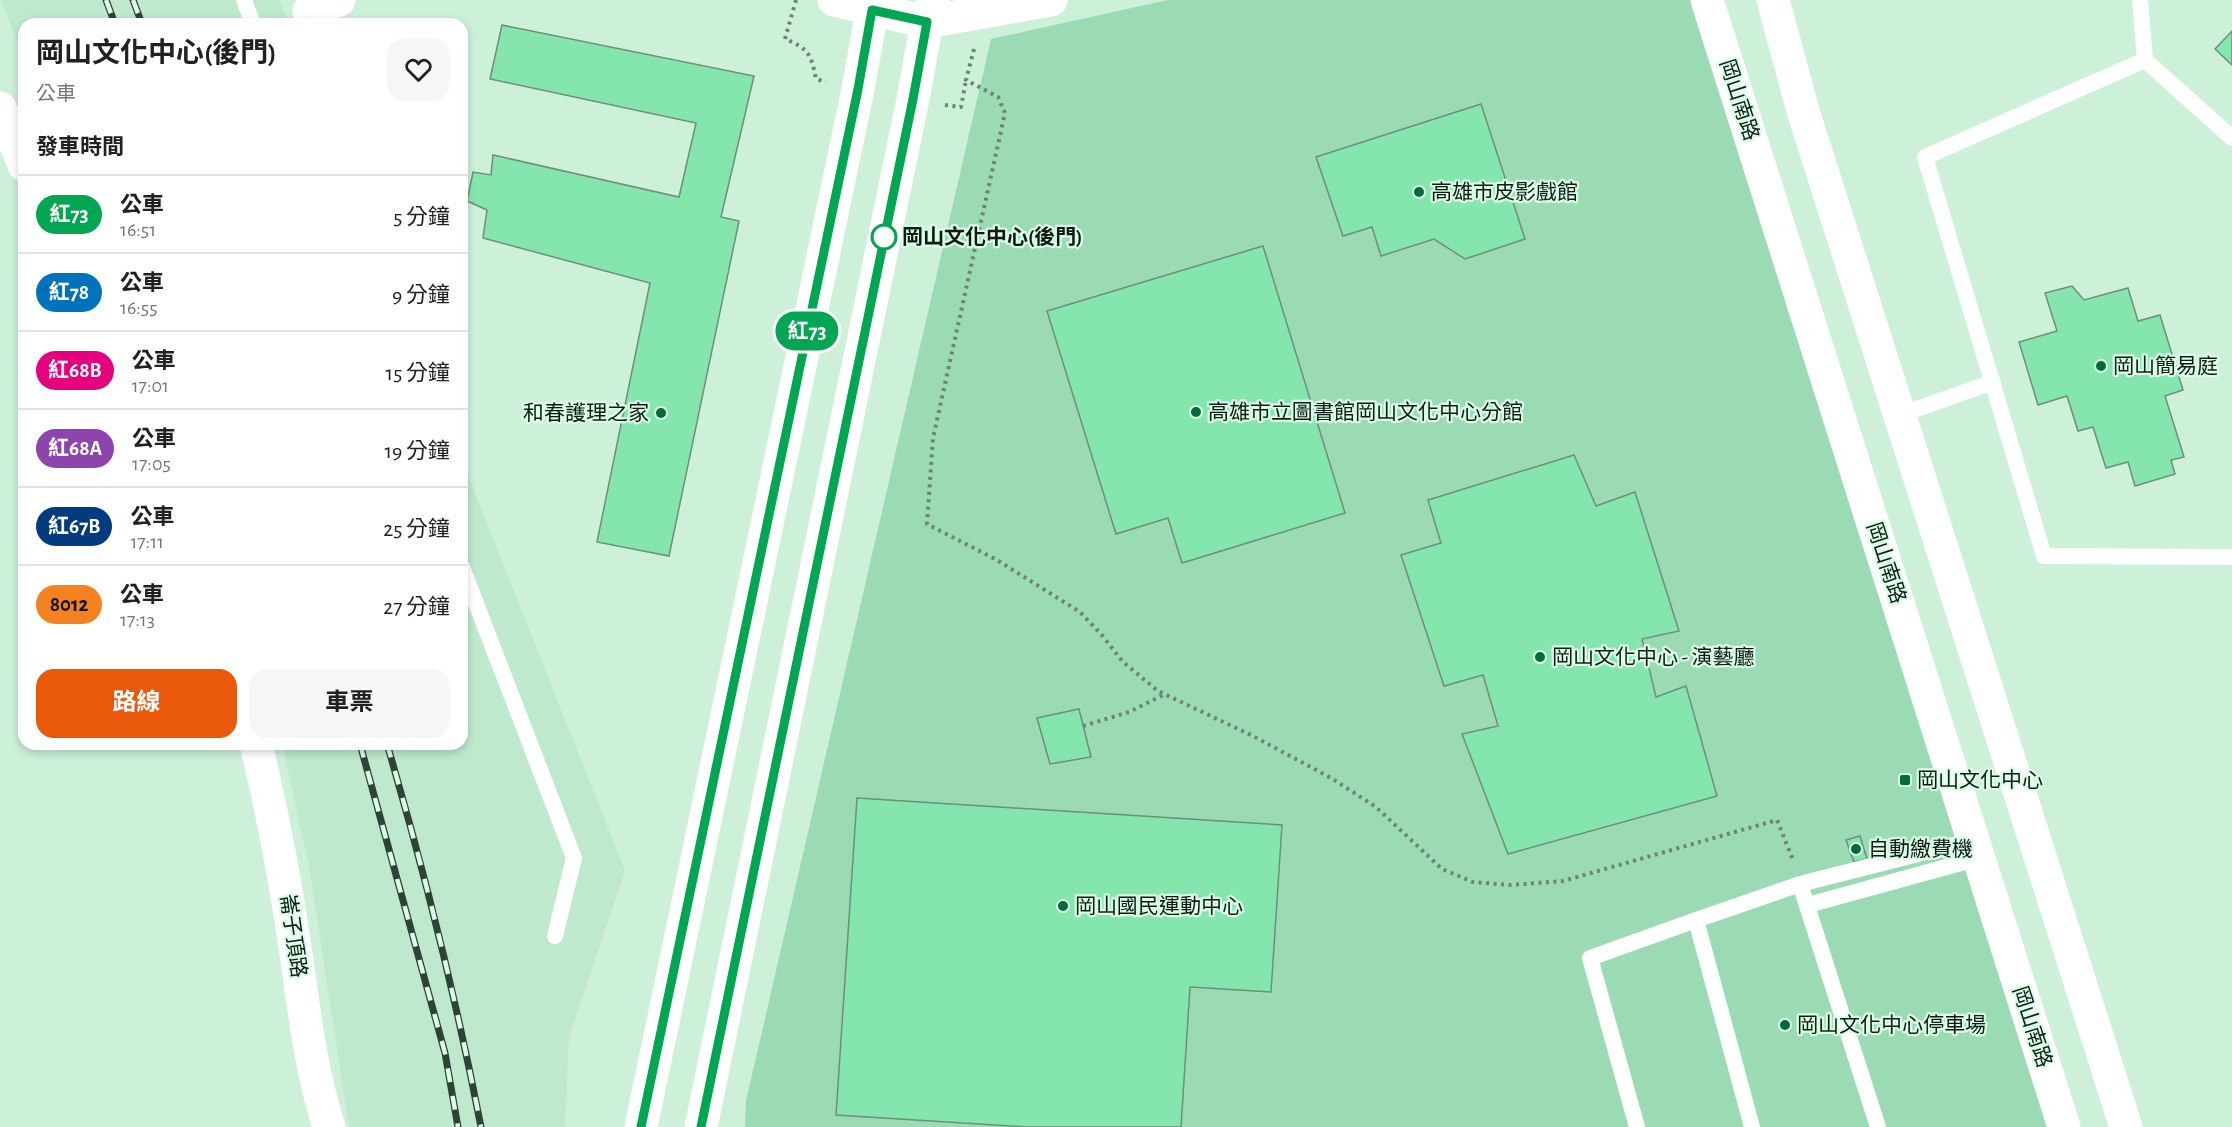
<!DOCTYPE html>
<html lang="zh-TW">
<meta charset="utf-8">
<style>
:root{--surface:#fff;--page:#f6f6f6;--text:#202124;--muted:#757577;--line:#e0e0e0;--accent:#ea580c}
body{margin:0;font-family:"Alegreya Sans","Noto Sans TC",sans-serif;background:var(--page);color:var(--text);height:100vh;display:flex;flex-direction:column;font-size:22px;white-space:nowrap}
*{box-sizing:border-box;margin:0}
p{font-size:20px;color:var(--muted)}
.icon{flex:none;width:33px;height:33px;fill:none;stroke:currentColor;stroke-width:2;stroke-linecap:round;stroke-linejoin:round}
.map{position:relative;flex:1;overflow:hidden}
.details{position:absolute;left:18px;top:18px;width:450px;height:732px;display:flex;flex-direction:column;background:var(--surface);border-radius:18px;box-shadow:0 3px 9px #0003}
.details>*{flex:none}
.badge{padding:0 12px;border-radius:20px;font-size:21px;line-height:39px}
.map>.badge{position:absolute;translate:-50% -50%;box-shadow:0 0 0 3px #fff}
h2{padding:0 18px;font-size:22px;line-height:54px}
.round{display:grid;place-items:center;flex:none;width:63px;height:63px;border-radius:18px;background:var(--page)}
.headline{display:flex;align-items:center;justify-content:space-between;height:102px;padding:0 18px}
h1{font-size:28px;font-weight:700;line-height:45px}
.cta{display:flex;gap:12px;margin-top:auto;padding:12px 18px}
.cta a{flex:1;height:69px;border-radius:18px;background:var(--accent);color:#fff;font-size:24px;font-weight:700;line-height:69px;text-align:center}
.cta a+a{background:var(--page);color:var(--text)}
ul{padding:0;list-style:none}
li{display:flex;align-items:center;gap:18px;height:78px;padding:0 18px;border-top:2px solid var(--line)}
li div{flex:1}
li b{display:block;font-size:22px}
li em{font-style:normal}
li .badge{min-width:66px;font-weight:700;text-align:center}
.map>svg:first-child{display:block}
.built{fill:#bee9cd}
.green{fill:#9bdbb3}
.building{fill:#85e6ad;stroke:#6e8f7a;stroke-width:1.5}
.lines{fill:none;stroke-linecap:round;stroke-linejoin:round}
.path{stroke:#6d8475;stroke-width:4;stroke-dasharray:3 4.5;stroke-linecap:butt}
.service{stroke:#fff;stroke-width:16}
.minor{stroke:#fff;stroke-width:33}
.primary{stroke:#fff;stroke-width:33}
.rail-casing{stroke:#304137;stroke-width:7}
.rail{stroke:#dafde6;stroke-width:4.5;stroke-dasharray:14;stroke-linecap:butt}
.line-casing{stroke:#fff;stroke-width:14}
.line{stroke:#00a651;stroke-width:9}
.poi-dot{fill:#04693e;stroke:#dafde6;stroke-width:2}
.stop-dot{fill:#fff;stroke:#00a651;stroke-width:3}
.labels{text-anchor:middle;dominant-baseline:central;stroke-width:4.5;stroke-linejoin:round;paint-order:stroke}
.street-label{font-size:21px;fill:#0e1a13;stroke:#dafde6}
.poi-label{font-size:21px;fill:#0e1a13;stroke:#dafde6;text-anchor:start}
.stop-label{font-size:21px;font-weight:bold;fill:#0e1a13;stroke:#dafde6;text-anchor:start}
</style>
<div class="map">
<svg width="2232" height="1127" viewBox="0 0 2232 1127">
<rect width="100%" height="100%" fill="#cdf0d9"/>
<!-- built -->
<g class="built">
<path d="M1,0h279l9,24h-265v35z"/>
<path d="M462,460l163,411 -56,166 -4,90h-216l-40,-261 -27,-122h180z"/>
</g>
<!-- green -->
<path class="green" d="M1168,0h539l353,1127h-1315l1,-26 245,-1062z"/>
<!-- building -->
<g class="building">
<path d="M502,25l252,51 -33,141 18,4 -70,335 -72,-14 53,-259 -167,-45 4,-28 -20,-9 6,-29 18,3 2,-20 186,42 17,-74 -206,-44z"/>
<path d="M2232,31v34l-17,-16z"/>
<path d="M1481,104l44,135 -60,20 -31,-20 -53,17 -9,-29 -29,9 -27,-79z"/>
<path d="M1263,246l82,267 -163,50 -14,-45 -52,16 -69,-223z"/>
<path d="M2072,286l12,14 44,-12 10,33 22,-6 23,75 -18,6 19,61 -13,3 4,14 -40,12 -7,-24 -22,6 -13,-41 -15,4 -11,-35 -29,9 -19,-63 38,-11 -12,-38z"/>
<path d="M1574,455l22,51 39,-14 44,139 -37,8 14,58 30,-11 31,110 -209,58 -46,-120 36,-8 -15,-51 -39,11 -43,-131 40,-12 -13,-43z"/>
<path d="M1079,709l12,48 -41,7 -13,-46z"/>
<path d="M857,798l425,27 -11,167 -81,-5 -9,140h-154l-191,-12z"/>
<path d="M1860,836l7,23 -13,3 -8,-22z"/>
</g>
<g class="lines">
<!-- path -->
<g class="path">
<path d="M796,0l-11,39c24,10 26,15 31,40l10,3"/>
<path d="M974,49l-8,31 32,17 7,16 -72,325 -6,86 70,36 83,52 21,22 22,28 35,29 95,45 78,42 45,29 66,62 31,13 36,3 54,-4 214,-61 16,40"/>
<path d="M945,105l16,2 5,-27"/>
<path d="M1083,726l46,-14 34,-17"/>
</g>
<!-- service -->
<g class="service">
<path d="M244,0l9,24"/>
<path d="M2140,0l5,60 -220,97 119,399 188,1"/>
<path d="M2145,60l87,78"/>
<path d="M1900,415l93,-33"/>
<path d="M462,567l112,291 -19,78"/>
<path d="M1800,884l78,243"/>
<path d="M1808,905l171,-47"/>
<path d="M1637,1127l-47,-169 106,-38"/>
<path d="M1752,1127l-56,-207 104,-36 173,-44"/>
</g>
<!-- minor -->
<g class="minor">
<path d="M834,0l93,22 124,-22"/>
<path d="M1707,0l357,1127"/>
<path d="M1773,0l30,111 323,1016"/>
<path d="M309,11l30,-11"/>
<path d="M0,108l24,57"/>
<path d="M256,744c16,67 29,134 39,203 9,61 15,121 34,180"/>
</g>
<!-- primary -->
<g class="primary">
<path d="M641,1127l217,-1038 16,-89"/>
<path d="M701,1127l212,-1028 14,-77 6,-22"/>
</g>
<!-- rail casing -->
<g class="rail-casing">
<g id="rail">
<path d="M106,0l9,24"/>
<path d="M133,0l9,24"/>
<path d="M360,744l85,309 13,74"/>
<path d="M387,744c37,126 69,254 94,383"/>
</g>
</g>
<!-- rail -->
<use href="#rail" class="rail"/>
</g>
<g class="lines">
<!-- line casing -->
<g class="line-casing">
<path id="line" d="M641,1127l217,-1038 14,-79 55,12 -14,77 -212,1028"/>
</g>
<!-- line -->
<use href="#line" class="line"/>
</g>
<!-- markers -->
<g class="poi-dot">
<circle cx="1419" cy="192" r="6"/>
<circle cx="2101" cy="366" r="6"/>
<circle cx="1196" cy="412" r="6"/>
<circle cx="661" cy="413" r="6"/>
<circle cx="1540" cy="657" r="6"/>
<rect x="1899" y="774" width="12" height="12" rx="3"/>
<circle cx="1856" cy="849" r="6"/>
<circle cx="1063" cy="906" r="6"/>
<circle cx="1785" cy="1025" r="6"/>
</g>
<circle class="stop-dot" cx="884" cy="237" r="12"/>
<g class="labels">
<!-- street labels -->
<g class="street-label">
<text transform="translate(1739 100) rotate(72)">岡山南路</text>
<text transform="translate(1886 563) rotate(72)">岡山南路</text>
<text transform="translate(293 936) rotate(82)">崙子頂路</text>
<text transform="translate(2032 1027) rotate(72)">岡山南路</text>
</g>
<!-- poi labels -->
<g class="poi-label">
<text x="1431" y="192">高雄市皮影戲館</text>
<text x="2113" y="366">岡山簡易庭</text>
<text x="1208" y="412">高雄市立圖書館岡山文化中心分館</text>
<text x="649" y="413" text-anchor="end">和春護理之家</text>
<text x="1552" y="657">岡山文化中心 - 演藝廳</text>
<text x="1917" y="780">岡山文化中心</text>
<text x="1868" y="849">自動繳費機</text>
<text x="1075" y="906">岡山國民運動中心</text>
<text x="1797" y="1025">岡山文化中心停車場</text>
</g>
<!-- stop labels -->
<g class="stop-label">
<text x="902" y="237">岡山文化中心(後門)</text>
</g>
</g>
</svg>
<b class="badge" style="left:807px;top:331px;background:#00a651;color:#fff">紅73</b>
<section class="details">
<div class="headline"><div><h1>岡山文化中心(後門)</h1><p>公車</p></div><a class="round"><svg class="icon" aria-label="heart" viewBox="0 0 24 24"><path d="M12 20l-8-8c-3-5 5-10 8-4 3-6 11-1 8 4z"/></svg></a></div>
<h2>發車時間</h2>
<ul>
<li><span class="badge" style="background:#00a651;color:#fff">紅73</span><div><b>公車</b><p>16:51</p></div><em>5 分鐘</em></li>
<li><span class="badge" style="background:#0072bc;color:#fff">紅78</span><div><b>公車</b><p>16:55</p></div><em>9 分鐘</em></li>
<li><span class="badge" style="background:#e6007e;color:#fff">紅68B</span><div><b>公車</b><p>17:01</p></div><em>15 分鐘</em></li>
<li><span class="badge" style="background:#8e44ad;color:#fff">紅68A</span><div><b>公車</b><p>17:05</p></div><em>19 分鐘</em></li>
<li><span class="badge" style="background:#003b80;color:#fff">紅67B</span><div><b>公車</b><p>17:11</p></div><em>25 分鐘</em></li>
<li><span class="badge" style="background:#f58220;color:#111">8012</span><div><b>公車</b><p>17:13</p></div><em>27 分鐘</em></li>
</ul>
<div class="cta"><a>路線</a><a>車票</a></div>
</section>
</div>
